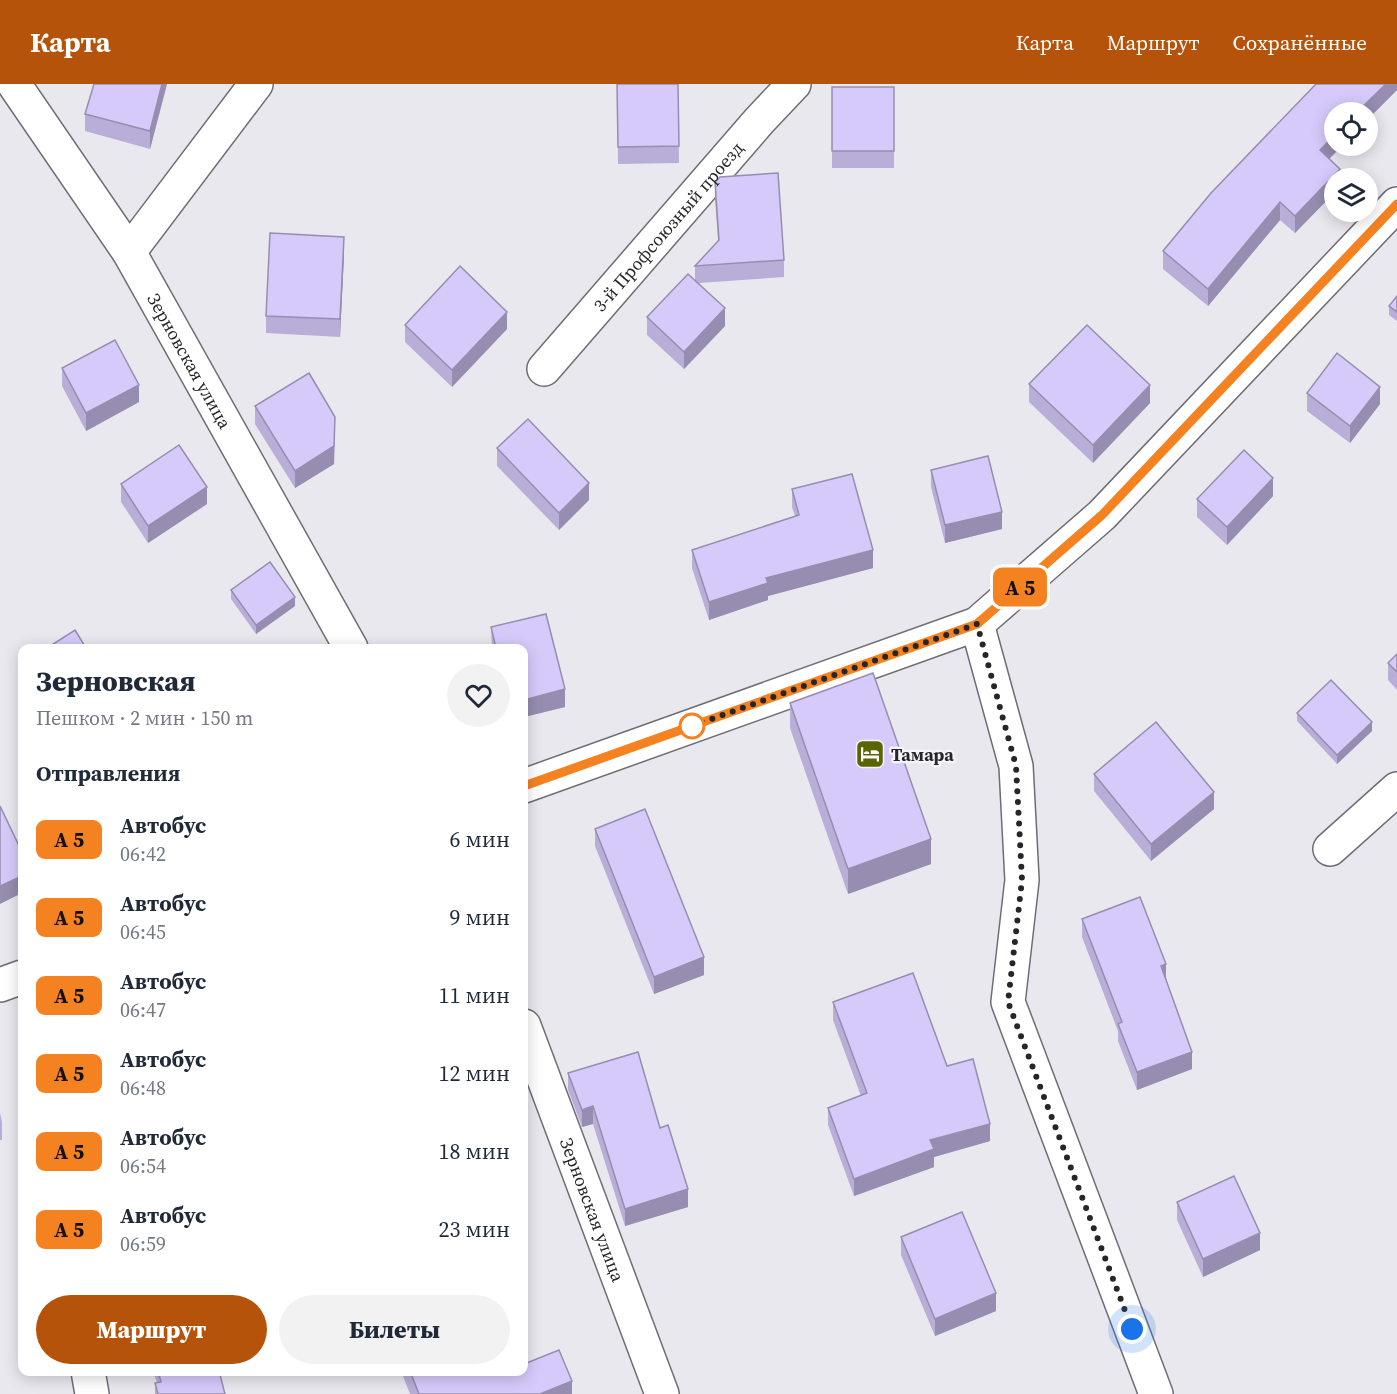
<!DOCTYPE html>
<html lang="ru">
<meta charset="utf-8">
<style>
:root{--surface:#fff;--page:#f2f2f3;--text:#1f2937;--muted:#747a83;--accent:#b45309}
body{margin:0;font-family:"Source Serif 4",serif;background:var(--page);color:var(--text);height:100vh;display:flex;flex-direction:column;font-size:22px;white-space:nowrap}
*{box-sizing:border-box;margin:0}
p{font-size:20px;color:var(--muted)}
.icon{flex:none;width:33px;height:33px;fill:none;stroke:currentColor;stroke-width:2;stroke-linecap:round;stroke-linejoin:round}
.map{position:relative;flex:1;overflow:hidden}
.panel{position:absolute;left:18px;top:560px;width:510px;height:732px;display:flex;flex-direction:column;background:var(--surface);border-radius:12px;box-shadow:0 3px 15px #0003}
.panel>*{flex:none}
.badge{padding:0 12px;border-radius:9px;font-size:21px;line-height:39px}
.tools{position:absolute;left:1324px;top:18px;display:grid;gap:12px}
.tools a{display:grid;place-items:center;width:54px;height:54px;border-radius:50%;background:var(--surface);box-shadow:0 3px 15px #0003;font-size:30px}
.you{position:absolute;width:30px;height:30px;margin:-15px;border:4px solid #fff;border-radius:50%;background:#1a73e8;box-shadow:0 0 0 9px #1a73e833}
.map>.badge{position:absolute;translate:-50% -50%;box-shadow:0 0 0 3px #fff}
h2{padding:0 18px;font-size:22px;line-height:54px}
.round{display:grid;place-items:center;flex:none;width:63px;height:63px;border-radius:32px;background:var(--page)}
.head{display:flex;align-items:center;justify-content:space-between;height:102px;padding:0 18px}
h1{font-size:28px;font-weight:800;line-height:45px}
.primary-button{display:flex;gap:12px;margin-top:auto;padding:12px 18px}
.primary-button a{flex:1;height:69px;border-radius:36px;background:var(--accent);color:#fff;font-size:24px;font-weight:800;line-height:69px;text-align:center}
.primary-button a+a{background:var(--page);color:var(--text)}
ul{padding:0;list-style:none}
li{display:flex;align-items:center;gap:18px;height:78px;padding:0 18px}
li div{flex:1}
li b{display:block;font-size:22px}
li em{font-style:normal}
li .badge{min-width:66px;font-weight:700;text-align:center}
header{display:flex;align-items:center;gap:36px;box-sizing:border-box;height:84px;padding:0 30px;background:var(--accent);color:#fff}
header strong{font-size:28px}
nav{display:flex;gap:33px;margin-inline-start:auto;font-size:21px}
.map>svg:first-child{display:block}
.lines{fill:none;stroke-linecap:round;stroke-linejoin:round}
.street-casing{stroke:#6f6d73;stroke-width:36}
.secondary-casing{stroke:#6f6d73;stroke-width:36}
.street{stroke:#fff;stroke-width:33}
.secondary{stroke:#fff;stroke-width:33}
.wall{fill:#b8aed8}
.shaded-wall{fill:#968db0}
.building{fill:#d6cafb;stroke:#968db0;stroke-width:1.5}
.line-casing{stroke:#fff;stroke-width:14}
.line{stroke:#f58220;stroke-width:9}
.walk{stroke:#262628;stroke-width:6;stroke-dasharray:0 10.8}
.stop-dot{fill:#fff;stroke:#f58220;stroke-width:3}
.labels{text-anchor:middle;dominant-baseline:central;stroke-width:4.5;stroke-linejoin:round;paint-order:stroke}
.street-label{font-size:18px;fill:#262628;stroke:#f7f5fc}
.poi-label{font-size:18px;font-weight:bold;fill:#262628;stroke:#f7f5fc;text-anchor:start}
</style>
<header>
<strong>Карта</strong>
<nav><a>Карта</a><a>Маршрут</a><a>Сохранённые</a></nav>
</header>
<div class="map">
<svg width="1397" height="1310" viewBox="0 0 1397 1310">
<rect width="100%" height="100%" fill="#eae8ef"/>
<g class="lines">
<!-- street casing -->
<g class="street-casing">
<g id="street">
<path id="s1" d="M14,0l115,168 222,396"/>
<path d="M129,168l127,-168"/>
<path id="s2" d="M544,285l215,-248 35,-37"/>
<path d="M977,540l39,142 6,114 -14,122 148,392"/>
<path d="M1330,765l67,-60"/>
<path id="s3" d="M524,942l138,368"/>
<path d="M88,1287l4,23"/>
</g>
</g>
<!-- secondary casing -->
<g class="secondary-casing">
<g id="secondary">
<path d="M524,702l453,-162 125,-109 295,-311"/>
<path d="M0,901l22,-8"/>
</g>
</g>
<!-- street -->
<use href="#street" class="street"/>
<!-- secondary -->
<use href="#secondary" class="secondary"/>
</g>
<!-- wall -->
<g class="wall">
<path d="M94,0h73l-17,65 -65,-18v-17z"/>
<path d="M617,0h61l1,79 -61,1z"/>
<path d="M1397,0v6l-29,29v-7l-33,34h7l-13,13 11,19h-5v14l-40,41 -15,-13 -72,86 -45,-37v-18z"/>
<rect x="832" y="3" width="62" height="81"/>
<path d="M715,98l69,78v17l-85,6 26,43 -41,43 -37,-34v-18l48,-37v-14l23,-25 -3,-41z"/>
<path d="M344,171l-4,82 -74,-4v-17z"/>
<path d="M1397,212v25l-8,-6v-9z"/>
<path d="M405,241l102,4 -55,58 -47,-45z"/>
<path d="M62,284l77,34 -53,29 -24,-45z"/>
<path d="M1029,300l121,19 -57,60 -64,-61z"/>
<path d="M1307,309l73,11 -30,39 -43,-32z"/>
<path d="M255,322l80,29 -1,29 -39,24 -40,-64z"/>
<path d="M497,364l92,52 -30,30 -62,-64z"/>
<path d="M931,386l71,59 -57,14 -14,-56z"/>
<path d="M121,400l86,20 -59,39 -27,-41z"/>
<path d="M792,405l81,79 -105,28v4l-59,20 -17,-52v-18l103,-34 -3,-9z"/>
<path d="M1273,412l-46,49 -30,-28v-18z"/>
<path d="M231,506l64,16 -39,28 -25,-35z"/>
<path d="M546,530l19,75v18l-41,10v-69h-32l-1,-21z"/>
<path d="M1397,570v36l-9,-10v-17z"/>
<path d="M790,619l141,161 -83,30 -58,-166z"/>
<path d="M1297,629l75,18 -35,33 -40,-43z"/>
<path d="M1094,690l120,35 -63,52 -57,-70z"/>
<path d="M595,745l109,146 -50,19 -59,-148z"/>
<path d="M1082,835l84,59 26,91 -55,21 -19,-49v-10l-36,-94z"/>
<path d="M833,918l114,64 43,75 -56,16v10l-80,29 -26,-71v-17l33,-12 -28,-76z"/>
<path d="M568,989l92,55 28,79 -63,19 -32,-102 -11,3 -14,-37z"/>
<path d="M0,1029l2,9v18h-2z"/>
<path d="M1177,1118l83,48 -57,27 -26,-57z"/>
<path d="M901,1153l95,74 -61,25 -34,-81z"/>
<path d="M153,1287h66l6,23h-70v-11h2z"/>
<path d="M401,1287h123l48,23h-162z"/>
</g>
<!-- shaded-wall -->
<g class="shaded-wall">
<path d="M162,0h5l-17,65v-18z"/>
<path d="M1386,0h11v6l-29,29v-7h-11z"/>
<path d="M1335,51v11h7l-22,22v-18z"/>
<path d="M1340,85v9h-5v14l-40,41v-17z"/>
<path d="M1280,118v18l-72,86v-17z"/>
<path d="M344,153v18l-4,82v-18z"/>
<path d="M725,224v18l-41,43v-17z"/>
<path d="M507,228v17l-55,58v-17z"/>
<path d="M139,301v17l-53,29v-18z"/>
<path d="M1150,301v18l-57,60v-18z"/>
<path d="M1380,303v17l-30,39v-17z"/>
<path d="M335,333l-1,47 -39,24v-17z"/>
<path d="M1273,394v18l-46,49v-18z"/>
<path d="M589,399v17l-30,30v-17z"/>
<path d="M207,403v17l-59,39v-17z"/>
<path d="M1002,428v17l-57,14v-18z"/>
<path d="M873,466v18l-105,28v4l-59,20v-18l57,-24z"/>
<path d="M295,513v9l-39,28v-9z"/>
<path d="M565,605v18l-41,10v-17z"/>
<path d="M1372,638v9l-35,33v-9z"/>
<path d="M1214,708v17l-63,52v-17z"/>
<path d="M931,755v25l-83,30v-25z"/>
<path d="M22,792v17l-22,11v-18z"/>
<path d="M704,873v18l-50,19v-17z"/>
<path d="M1166,880v17l-5,-15z"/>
<path d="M1192,968v17l-55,21v-18z"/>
<path d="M593,1022v18l-11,3v-17z"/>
<path d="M990,1040v17l-56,16v10l-80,29v-17l76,-39z"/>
<path d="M688,1105v18l-63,19v-17z"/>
<path d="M1260,1149v17l-57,27v-18z"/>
<path d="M996,1209v18l-61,25v-17z"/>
<path d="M572,1297v13h-32z"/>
</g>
<!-- building -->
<g class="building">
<path d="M94,0h68l-12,47 -65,-17z"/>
<path d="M617,0h61l1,62 -61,1z"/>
<path d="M1316,0h70l-29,28h-22v23l-15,15 20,19 -45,47 -15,-14 -72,87 -45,-38 48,-58z"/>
<rect x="832" y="3" width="62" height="64"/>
<path d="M778,89l6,87 -89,6 24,-26 -4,-58 5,-5z"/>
<path d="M270,149l74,4 -4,82 -74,-3z"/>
<path d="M460,182l47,46 -55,58 -47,-45z"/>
<path d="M688,190l37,34 -41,44 -37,-35z"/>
<path d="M1397,212v16l-8,-6z"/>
<path d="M1087,241l63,60 -57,60 -64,-61z"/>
<path d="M115,256l24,45 -53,28 -24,-45z"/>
<path d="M1337,269l43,34 -30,39 -43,-33z"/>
<path d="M309,289l26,44 -1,29 -39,25 -40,-65z"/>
<path d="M528,335l61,64 -30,30 -62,-65z"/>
<path d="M179,361l28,42 -59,39 -27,-42z"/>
<path d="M1244,366l29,28 -46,49 -30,-28z"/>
<path d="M988,372l14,56 -57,13 -14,-55z"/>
<path d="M852,390l21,76 -107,28 2,5 -59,19 -17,-52 107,-35 -7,-26z"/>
<path d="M270,478l25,35 -39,28 -25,-35z"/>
<path d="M546,530l19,75 -41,11v-52h-28l-5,-21z"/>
<path d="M75,546l11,18h-39z"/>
<path d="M1397,570v18l-9,-9z"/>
<path d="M873,589l58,166 -83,30 -58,-166z"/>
<path d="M1331,596l41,42 -35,33 -40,-42z"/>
<path d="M1156,638l58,70 -63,52 -57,-70z"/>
<path d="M0,722l22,46v24l-22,10z"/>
<path d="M645,725l59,148 -50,20 -59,-148z"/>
<path d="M1140,813l26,67 -5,2 31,86 -55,20 -19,-48 4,-2 -40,-103z"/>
<path d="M913,889l34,93 26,-7 17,65 -60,16 4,9 -80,30 -26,-71 39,-15 -34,-91z"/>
<path d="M638,968l22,76 8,-3 20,64 -63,20 -32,-103 -11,4 -14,-37z"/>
<path d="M1234,1092l26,57 -57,26 -26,-57z"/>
<path d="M962,1128l34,81 -61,26 -34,-82z"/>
<path d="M559,1266l13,31 -32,13h-121l-9,-23h114v-7z"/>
<path d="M158,1287h61l6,23h-67l-3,-11 6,-1z"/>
</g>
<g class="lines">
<!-- line casing -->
<g class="line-casing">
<path id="line" d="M524,702l453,-162 125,-109 295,-311"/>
</g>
<!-- line -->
<use href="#line" class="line"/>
<!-- walk -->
<path class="walk" d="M692,642l285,-102 39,142 6,114 -14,122 124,327"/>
</g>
<!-- icons -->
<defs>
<g id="hotel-square" transform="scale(1.5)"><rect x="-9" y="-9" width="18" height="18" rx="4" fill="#5a6404" stroke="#f7f5fc"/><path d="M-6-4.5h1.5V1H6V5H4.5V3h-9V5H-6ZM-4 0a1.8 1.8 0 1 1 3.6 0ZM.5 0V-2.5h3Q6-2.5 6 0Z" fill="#fff"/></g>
</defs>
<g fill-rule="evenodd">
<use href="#hotel-square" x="870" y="670"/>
</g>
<!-- markers -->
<circle class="stop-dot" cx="692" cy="642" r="12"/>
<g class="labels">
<!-- street labels -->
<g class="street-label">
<text stroke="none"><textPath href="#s2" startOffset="189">3-й Профсоюзный проезд</textPath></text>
<text stroke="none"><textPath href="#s1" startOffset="328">Зерновская улица</textPath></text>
<text stroke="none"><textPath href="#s3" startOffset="196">Зерновская улица</textPath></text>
</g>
<!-- poi labels -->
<g class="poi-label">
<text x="891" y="670">Тамара</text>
</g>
</g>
</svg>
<div class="tools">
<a><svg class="icon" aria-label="locate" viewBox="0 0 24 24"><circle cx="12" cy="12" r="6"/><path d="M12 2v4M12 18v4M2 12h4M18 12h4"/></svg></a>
<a><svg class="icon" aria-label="layers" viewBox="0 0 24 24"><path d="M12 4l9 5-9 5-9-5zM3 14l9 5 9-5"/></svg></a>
</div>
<div class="you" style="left:1132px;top:1245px"></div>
<b class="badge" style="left:1020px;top:503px;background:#f58220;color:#111">A 5</b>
<section class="panel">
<div class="head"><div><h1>Зерновская</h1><p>Пешком · 2 мин · 150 m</p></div><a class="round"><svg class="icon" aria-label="heart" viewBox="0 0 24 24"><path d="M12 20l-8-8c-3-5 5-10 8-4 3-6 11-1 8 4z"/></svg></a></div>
<h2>Отправления</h2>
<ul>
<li><span class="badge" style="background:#f58220;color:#111">A 5</span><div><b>Автобус</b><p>06:42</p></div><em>6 мин</em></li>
<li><span class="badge" style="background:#f58220;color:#111">A 5</span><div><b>Автобус</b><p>06:45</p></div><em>9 мин</em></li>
<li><span class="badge" style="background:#f58220;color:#111">A 5</span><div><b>Автобус</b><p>06:47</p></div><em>11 мин</em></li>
<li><span class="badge" style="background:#f58220;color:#111">A 5</span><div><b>Автобус</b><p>06:48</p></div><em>12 мин</em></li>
<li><span class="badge" style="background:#f58220;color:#111">A 5</span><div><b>Автобус</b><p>06:54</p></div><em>18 мин</em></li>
<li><span class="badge" style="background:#f58220;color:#111">A 5</span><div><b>Автобус</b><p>06:59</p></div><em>23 мин</em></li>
</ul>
<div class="primary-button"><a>Маршрут</a><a>Билеты</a></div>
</section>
</div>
